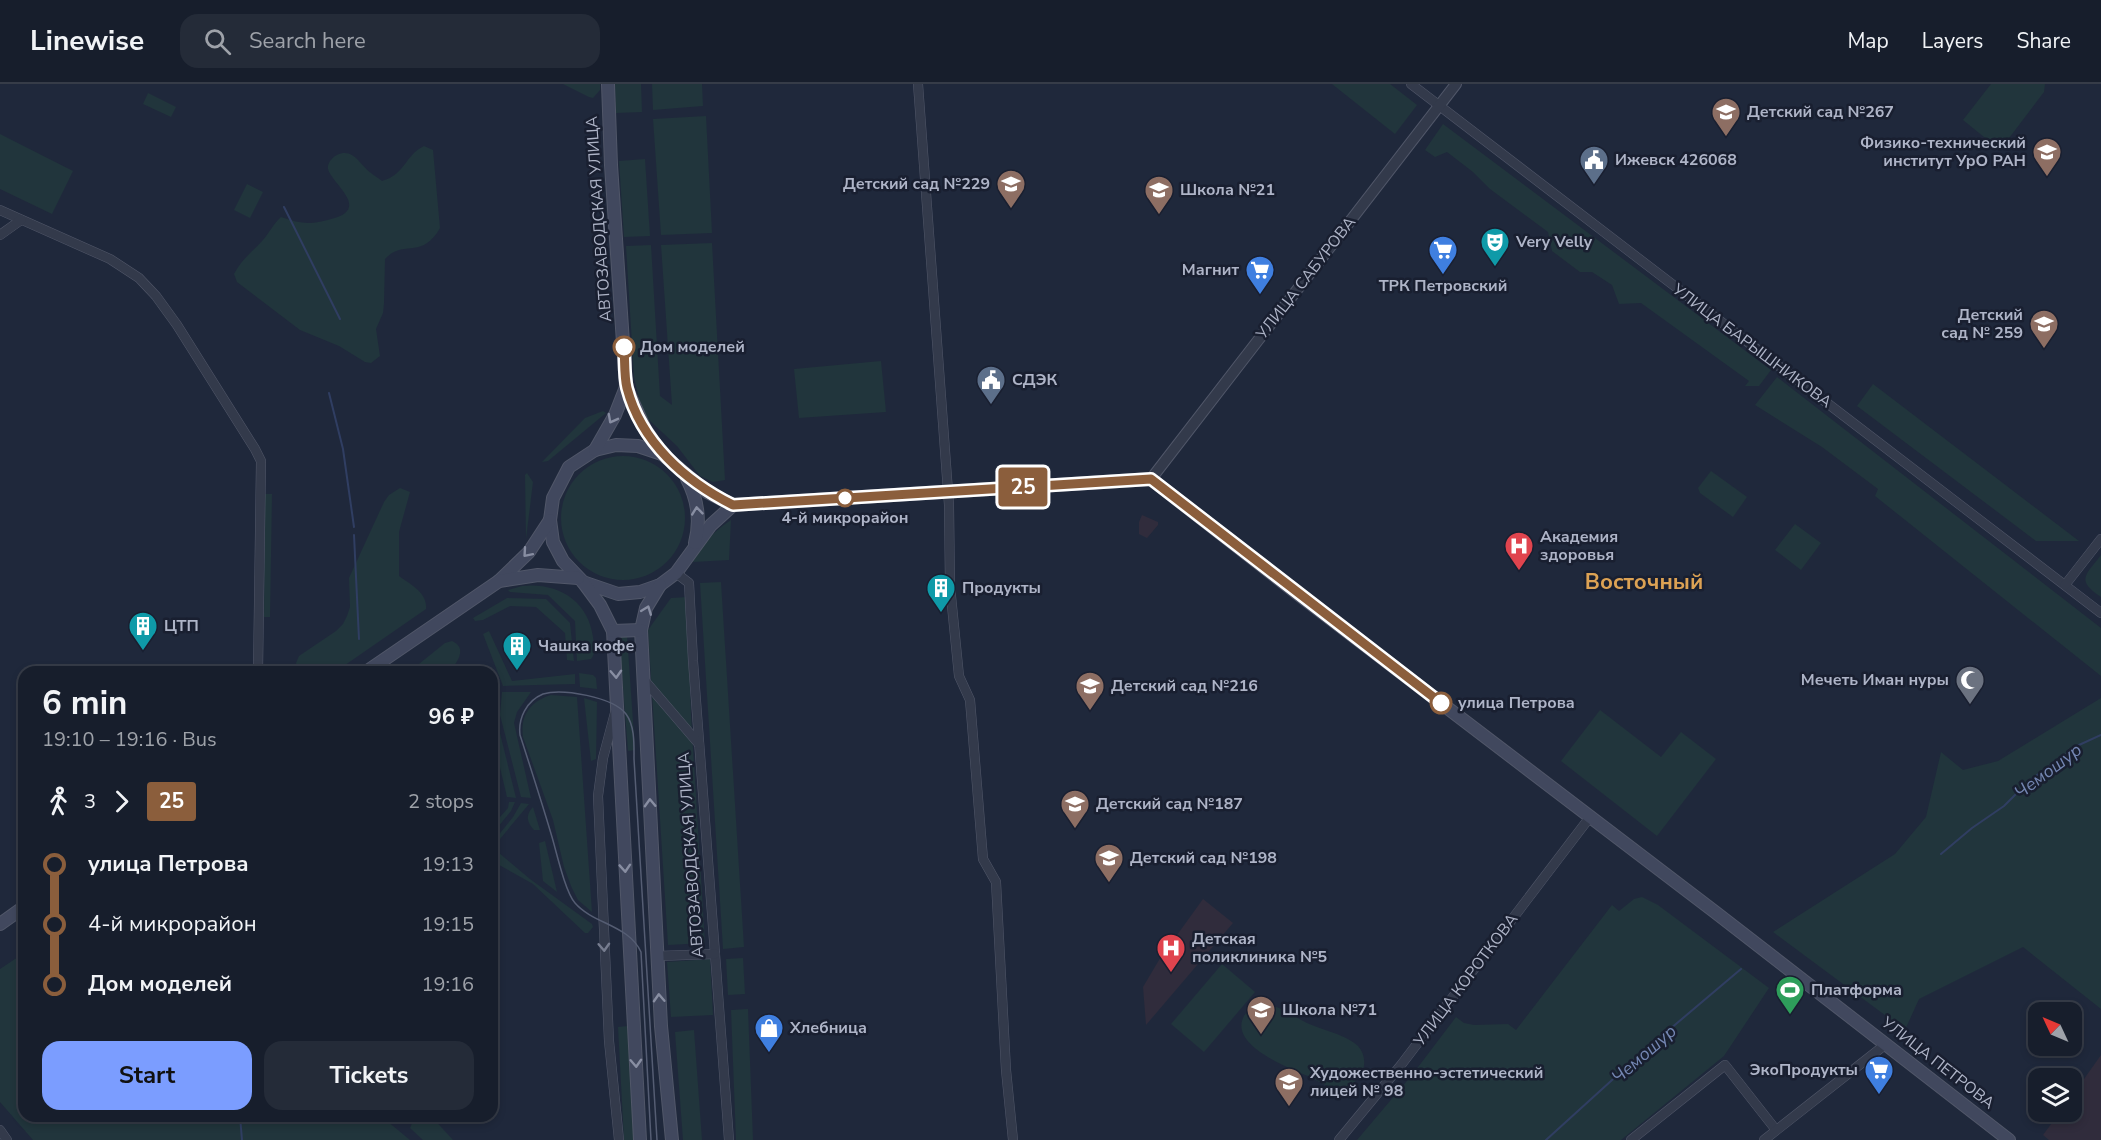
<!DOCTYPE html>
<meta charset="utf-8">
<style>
:root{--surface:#171e2c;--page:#242b38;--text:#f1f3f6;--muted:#9ea2a9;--line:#363c48;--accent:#7b9dff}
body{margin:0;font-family:"Nunito Sans",sans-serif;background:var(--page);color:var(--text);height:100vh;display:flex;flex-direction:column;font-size:22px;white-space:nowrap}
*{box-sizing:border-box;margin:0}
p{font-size:20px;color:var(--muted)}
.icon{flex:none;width:33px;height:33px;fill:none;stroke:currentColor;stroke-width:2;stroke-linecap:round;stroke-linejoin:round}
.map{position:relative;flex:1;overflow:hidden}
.side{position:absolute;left:18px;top:582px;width:480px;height:456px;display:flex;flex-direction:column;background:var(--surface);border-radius:18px;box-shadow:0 3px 9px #0003,0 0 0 2px var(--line)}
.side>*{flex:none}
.badge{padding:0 12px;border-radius:4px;font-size:21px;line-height:39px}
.needle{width:39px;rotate:314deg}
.tools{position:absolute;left:2028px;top:918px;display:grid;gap:12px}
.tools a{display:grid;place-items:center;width:54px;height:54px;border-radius:12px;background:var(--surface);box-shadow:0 3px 9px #0003,0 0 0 2px var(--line);font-size:30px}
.map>.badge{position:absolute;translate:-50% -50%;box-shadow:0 0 0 3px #fff}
.legs{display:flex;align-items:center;gap:9px;height:66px;padding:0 24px;font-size:20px}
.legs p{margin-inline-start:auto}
.summary{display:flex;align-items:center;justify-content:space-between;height:102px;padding:0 24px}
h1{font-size:33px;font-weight:700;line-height:45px}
.cta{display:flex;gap:12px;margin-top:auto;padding:12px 24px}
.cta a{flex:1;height:69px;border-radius:18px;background:var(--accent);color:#111;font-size:24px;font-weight:700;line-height:69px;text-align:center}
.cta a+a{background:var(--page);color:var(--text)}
ul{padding:0 24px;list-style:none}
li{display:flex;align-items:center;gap:21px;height:60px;font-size:22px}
li i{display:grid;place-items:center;width:9px;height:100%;margin:0 8px;background:currentColor}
li i::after{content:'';width:15px;height:15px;margin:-8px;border:4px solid;border-radius:50%;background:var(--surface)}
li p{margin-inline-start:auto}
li:first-child i{background:linear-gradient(#0000 50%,currentColor 0)}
li:last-child i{background:linear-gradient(currentColor 50%,#0000 0)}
header{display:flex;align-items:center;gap:36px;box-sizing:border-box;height:84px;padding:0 30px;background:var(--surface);border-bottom:2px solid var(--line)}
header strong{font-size:28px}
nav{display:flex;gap:33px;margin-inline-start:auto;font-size:21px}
.search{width:420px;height:54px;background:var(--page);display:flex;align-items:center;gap:15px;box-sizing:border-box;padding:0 21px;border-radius:18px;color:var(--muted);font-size:22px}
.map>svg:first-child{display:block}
.medical{fill:#302c3c}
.green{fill:#21353c}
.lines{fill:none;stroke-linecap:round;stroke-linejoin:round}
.stream{stroke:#303e62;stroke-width:2}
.minor-casing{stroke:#515769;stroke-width:10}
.tertiary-casing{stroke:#515769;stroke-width:12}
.secondary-casing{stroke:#515769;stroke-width:14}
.minor{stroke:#333a4b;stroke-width:9}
.tertiary{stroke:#333a4b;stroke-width:10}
.secondary{stroke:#41485e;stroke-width:12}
.tram{stroke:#555d73;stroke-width:1.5}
.oneway{stroke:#888ea2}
.oneway2{stroke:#777d8f}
.line-1-casing{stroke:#fff;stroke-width:14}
.line-1{stroke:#8b5e3c;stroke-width:9}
.stop-1-dot{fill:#fff;stroke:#8b5e3c;stroke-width:3}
.labels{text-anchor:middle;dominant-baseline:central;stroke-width:5;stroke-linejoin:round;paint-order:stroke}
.poi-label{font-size:16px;font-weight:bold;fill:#aeb4c7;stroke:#191f30;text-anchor:start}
.street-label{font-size:16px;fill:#aeb4c7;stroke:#191f30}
.stop-label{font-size:16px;font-weight:bold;fill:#aeb4c7;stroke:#191f30;text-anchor:start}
.water-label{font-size:18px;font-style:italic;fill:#7486b2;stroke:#191f30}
.district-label{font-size:22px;font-weight:bold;fill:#dca254;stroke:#191f30}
</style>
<header>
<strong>Linewise</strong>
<div class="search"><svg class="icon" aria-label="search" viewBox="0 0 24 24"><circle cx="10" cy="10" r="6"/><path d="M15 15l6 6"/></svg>Search here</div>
<nav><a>Map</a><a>Layers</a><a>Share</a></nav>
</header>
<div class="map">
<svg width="2101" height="1056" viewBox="0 0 2101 1056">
<rect width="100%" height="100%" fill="#1f283b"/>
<!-- medical -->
<g class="medical">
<path d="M1142,431l16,7v3l-11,13 -8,-4v-12z"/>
<path d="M1203,815l30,24 -87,102 -3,-38 16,-27z"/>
<path d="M2101,971v85h-52l-6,-5 17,-23h12v-16z"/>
</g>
<!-- green -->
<g class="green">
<path d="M563,0h37v6l-7,8 -4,-1z"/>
<path d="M615,0h26l1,28 -26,1z"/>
<path d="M652,0h50l1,22 -50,4z"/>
<path d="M1332,0h58l27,21 -22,29z"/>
<path d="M1991,0h54l-1,8 -44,58 -37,-30z"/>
<path d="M148,9l28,14 -5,10 -28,-13z"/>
<path d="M706,32l6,117 -51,2 -8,-116z"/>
<path d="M1443,40l328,246 -12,16h-14l4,-5 -108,-78 -22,1 -7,-19 -20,-13h-12l-28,-21 -4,-19 -58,-43 -17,-17 -26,-20 -12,5 -10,-7z"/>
<path d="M0,50l73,37 -21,43 -52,-25z"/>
<path d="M424,62l9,4 7,78c-18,32 -37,11 -55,31l-1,44 -1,10 -7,16 4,27 -9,7 -6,-1 -26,-16 -39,-16 -63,-48 -3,-8c7,-14 19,-23 29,-34 7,-8 10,-16 18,-23 20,7 29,8 50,2 44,-11 -6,-39 -3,-53 1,-5 5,-9 9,-11 16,-8 23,10 34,18 3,3 8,5 11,8 24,-7 22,-25 42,-35z"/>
<path d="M645,75l5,77 -26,1 -5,-76z"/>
<path d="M247,100l16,8 -13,26 -16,-8z"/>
<path d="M712,159l13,237 -12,2 -13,-6 -23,-30 -29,-27 -7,-11 -7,-31 -8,-131 25,-1 9,151 12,9 -11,-160z"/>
<path d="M881,277l5,51 -87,6 -5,-49z"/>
<path d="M1777,293l324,251v48l-226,-180 3,-7 -56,-42 -67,-42z"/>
<path d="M1873,300l206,157h-43l-179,-135z"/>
<path d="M603,327l3,2 -58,48 -6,1 43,-44z"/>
<circle cx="623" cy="434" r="62"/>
<path d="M1711,387l36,26 -14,20 -33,-24 -2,-5z"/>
<path d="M527,389l6,9 -7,57 -1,-64z"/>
<path d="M400,404l10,4 -11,40v44c11,8 29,17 27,33l-91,63h-36l-3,-9 3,-7 37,-25 7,-7 4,-8 3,-9 -1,-29 35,-76 5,-7z"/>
<path d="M265,410h7l-2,123h-6z"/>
<path d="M731,436l-2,40 -36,2c8,-18 21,-31 38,-42z"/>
<path d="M1795,440l26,19 -20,27 -26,-20z"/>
<path d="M2101,471v42c-25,-17 -16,-21 0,-42z"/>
<path d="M721,498l23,365 -21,2 -23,-366z"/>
<path d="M522,502c35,-4 66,14 71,51 1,8 3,16 -2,22l-14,2 -2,-40 -27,-26 -38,-3 -2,-2z"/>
<path d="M687,513l4,118 14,228 -37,2 -20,-315 23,-32z"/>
<path d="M507,514l39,1 24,24 4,38 -7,-1 -2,-27 -29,-26 -26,-1 -27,14 -8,1 -2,-3z"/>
<path d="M489,547l23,50 63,-7v10l-72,2 -20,-52z"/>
<path d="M622,550l5,1 8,115 -7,1 -9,-114z"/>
<path d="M452,557c16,7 5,22 -3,31h-40l36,-29z"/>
<path d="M579,589l14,2 3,3 1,11 -17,-2z"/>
<path d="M502,608h29l-14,20 -3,11 17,75 -10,-1 -21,-82z"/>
<path d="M551,611l26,2 15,215 -14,-12 -7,-14 -7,-19 -11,-47 -30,-83c-3,-22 8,-36 28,-42z"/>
<path d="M584,614l13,4 -1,57 -5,2z"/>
<path d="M2101,614v311l-78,-62 -104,52 -14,31 -132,-98 122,-78 31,-37 15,-65 22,18 35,-9z"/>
<path d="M1600,626l61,47 20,-25 35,27 -59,77 -96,-75z"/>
<path d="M495,629l21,85 -9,-1 -15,-63v-20z"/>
<path d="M509,718h6l-4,9 -18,22 -1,-7 16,-18z"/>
<path d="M521,719l8,1 -29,35 -3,-2 16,-20z"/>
<path d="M533,723l7,23h-6c-7,-7 -9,-15 -1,-23z"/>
<path d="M545,757l12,51 -14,-11 -4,-38z"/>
<path d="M492,763l38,32 62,45 1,3 -5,6h-3l-52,-49 -41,-23z"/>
<path d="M1642,813l16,8 111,83 -45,68 -103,84h-264l55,-65 44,-58 8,6 10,2 34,-1 8,6 96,-125 7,6 15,-12z"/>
<path d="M24,869v163h357l29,24h-377l-33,-38v-133z"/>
<path d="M743,874l2,36 -17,1 -2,-36z"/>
<path d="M710,875l3,56 -42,2 -4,-55z"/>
<path d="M1222,880l33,28 -51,60 -33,-28z"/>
<path d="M1261,920c4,0 5,0 9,1 13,3 25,12 37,18 15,7 40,12 51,23 15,17 1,43 -21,42 -10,0 -20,-8 -29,-12 -19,-8 -73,-29 -66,-55 2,-9 10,-14 19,-17z"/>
<path d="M748,925l5,131h-17l-5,-130z"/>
<path d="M628,942l6,114h-10l-6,-113z"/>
<path d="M694,946l8,110h-19l-8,-108z"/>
<path d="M418,1032h13l22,24h-30l-13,-12 3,-7z"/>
</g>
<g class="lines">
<!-- stream -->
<g class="stream">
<path d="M284,123l56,112"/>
<path d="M329,309l14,56 11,78"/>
<path d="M354,451l5,104"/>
<path d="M1941,770l31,-26 32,-22 25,-25 50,-36 22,-10"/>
<path d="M240,1032l2,24"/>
<path d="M1546,1056l98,-89 97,-82"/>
</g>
<!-- minor casing -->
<g class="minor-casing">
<g id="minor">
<path d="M918,0l31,421 1,81 9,90 11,24 13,159 13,23 10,188 7,70"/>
<path d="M1411,0l690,529"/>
<path d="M0,126l110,49 29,19 17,18 21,29 78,124 6,12 -3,211"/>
<path d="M0,151l21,-15"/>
<path d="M676,489l13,10 4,78 36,479"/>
<path d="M2065,501l36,-46"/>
<path d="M645,597l54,63"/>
<path d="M615,629l-12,45 -5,38 11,245 10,99"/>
<path d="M657,872l58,-2"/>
<path d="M0,1046l7,10"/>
<path d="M1339,1056l62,-75 189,-248"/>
<path d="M1631,1056l94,-75 51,65"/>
<path d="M1764,1056l122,-96"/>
</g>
</g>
<!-- tertiary casing -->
<g class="tertiary-casing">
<path id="tertiary" d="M1151,395l305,-395"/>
</g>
<!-- secondary casing -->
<g class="secondary-casing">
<g id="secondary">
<path d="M608,0l3,81 15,222 19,42 17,25"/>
<path d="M616,361l22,1 24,8 45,38 26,13 -22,20 -35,48 -16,12 -20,7 -22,2 -35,-12 -20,-21 -10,-19 -3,-22 3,-22 16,-31 26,-17z"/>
<path d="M595,366l20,-35 11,-28"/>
<path d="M687,395c11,21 14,41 8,64"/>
<path d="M733,421l418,-26 147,115 417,318 294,228"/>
<path d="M499,497l30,-29 21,-32"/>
<path d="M583,498l17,23 13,26 27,509"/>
<path d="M660,501l-14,23 -5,22 20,396 11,114"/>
<path d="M613,547l28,-1"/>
<path d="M366,588l133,-91 39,-6 40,3"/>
<path d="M0,840l24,-17"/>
</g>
</g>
<!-- minor -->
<use href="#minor" class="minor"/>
<!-- tertiary -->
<use href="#tertiary" class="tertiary"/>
<!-- secondary -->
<use href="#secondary" class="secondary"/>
<!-- tram -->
<path class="tram" d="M651,1056l-10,-188c-12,-27 -48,-28 -66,-49 -10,-12 -18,-49 -23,-66 -10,-34 -21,-68 -32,-102 -2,-16 6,-34 23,-41 19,-6 70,3 83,20 9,12 8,31 8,45l23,381"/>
</g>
<!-- one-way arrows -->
<defs><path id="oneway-chevron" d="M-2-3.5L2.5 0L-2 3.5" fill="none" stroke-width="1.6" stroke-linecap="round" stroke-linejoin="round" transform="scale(1.5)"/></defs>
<g class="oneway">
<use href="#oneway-chevron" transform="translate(612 335) rotate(118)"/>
<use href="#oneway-chevron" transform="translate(697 427) rotate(-96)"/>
<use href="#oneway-chevron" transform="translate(527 469) rotate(131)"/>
<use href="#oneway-chevron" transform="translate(647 526) rotate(-69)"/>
<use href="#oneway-chevron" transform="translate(616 590) rotate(87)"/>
<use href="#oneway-chevron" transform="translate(650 719) rotate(-92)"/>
<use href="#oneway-chevron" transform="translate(625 784) rotate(86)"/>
<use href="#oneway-chevron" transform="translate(659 914) rotate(-93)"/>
<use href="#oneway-chevron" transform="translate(636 979) rotate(87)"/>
</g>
<use class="oneway2" href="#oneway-chevron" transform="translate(604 863) rotate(87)"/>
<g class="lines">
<!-- line-1 casing -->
<g class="line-1-casing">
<path id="line-1" d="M624,263c1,13 0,29 3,41 14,54 58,93 106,117l418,-26 290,224"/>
</g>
<!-- line-1 -->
<use href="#line-1" class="line-1"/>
</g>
<!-- icons -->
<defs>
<g id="school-pin" transform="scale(1.5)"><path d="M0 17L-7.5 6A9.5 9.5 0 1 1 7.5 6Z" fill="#8d6e63" stroke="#191f30"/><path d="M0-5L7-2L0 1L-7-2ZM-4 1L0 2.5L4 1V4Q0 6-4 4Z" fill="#fff"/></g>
<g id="university-pin" transform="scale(1.5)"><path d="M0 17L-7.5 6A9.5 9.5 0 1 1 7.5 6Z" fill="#8d6e63" stroke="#191f30"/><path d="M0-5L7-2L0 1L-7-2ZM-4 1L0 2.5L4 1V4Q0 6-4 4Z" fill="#fff"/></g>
<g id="civic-pin" transform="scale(1.5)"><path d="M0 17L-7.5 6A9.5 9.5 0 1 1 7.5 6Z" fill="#5c6f8a" stroke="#191f30"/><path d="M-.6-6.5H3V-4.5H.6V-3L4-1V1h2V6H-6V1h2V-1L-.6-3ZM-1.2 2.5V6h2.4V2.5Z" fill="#fff"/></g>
<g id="theatre-pin" transform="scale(1.5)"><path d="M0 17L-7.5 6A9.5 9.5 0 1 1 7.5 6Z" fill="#0f9aa8" stroke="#191f30"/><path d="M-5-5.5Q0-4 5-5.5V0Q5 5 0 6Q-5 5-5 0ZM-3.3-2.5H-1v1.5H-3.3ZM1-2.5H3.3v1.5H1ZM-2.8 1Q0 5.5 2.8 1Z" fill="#fff"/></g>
<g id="supermarket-pin" transform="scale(1.5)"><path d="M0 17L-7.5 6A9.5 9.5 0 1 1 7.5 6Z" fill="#3f7fe0" stroke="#191f30"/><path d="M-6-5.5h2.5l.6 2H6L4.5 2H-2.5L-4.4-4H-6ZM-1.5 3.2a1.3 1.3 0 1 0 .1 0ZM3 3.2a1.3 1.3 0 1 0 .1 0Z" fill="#fff"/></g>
<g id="hospital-pin" transform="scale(1.5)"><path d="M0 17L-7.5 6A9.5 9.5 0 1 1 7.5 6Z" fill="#e0444e" stroke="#191f30"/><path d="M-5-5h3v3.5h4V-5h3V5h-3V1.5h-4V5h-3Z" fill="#fff"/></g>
<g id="building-pin" transform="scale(1.5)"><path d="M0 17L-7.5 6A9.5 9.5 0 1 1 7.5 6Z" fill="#0f9aa8" stroke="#191f30"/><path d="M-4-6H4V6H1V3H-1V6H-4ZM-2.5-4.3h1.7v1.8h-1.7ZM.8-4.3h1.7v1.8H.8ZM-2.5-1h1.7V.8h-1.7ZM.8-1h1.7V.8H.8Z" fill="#fff"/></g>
<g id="mosque-pin" transform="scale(1.5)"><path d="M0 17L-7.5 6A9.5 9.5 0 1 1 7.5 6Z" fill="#6b7280" stroke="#191f30"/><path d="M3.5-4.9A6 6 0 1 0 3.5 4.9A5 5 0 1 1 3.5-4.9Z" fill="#fff"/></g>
<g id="stadium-pin" transform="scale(1.5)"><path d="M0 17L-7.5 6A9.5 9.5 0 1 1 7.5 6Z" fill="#2e9e5b" stroke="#191f30"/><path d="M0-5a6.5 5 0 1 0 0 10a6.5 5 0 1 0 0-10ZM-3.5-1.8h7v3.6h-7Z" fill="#fff"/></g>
<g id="shop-pin" transform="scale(1.5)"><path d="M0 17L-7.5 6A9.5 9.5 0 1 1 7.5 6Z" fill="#3f7fe0" stroke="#191f30"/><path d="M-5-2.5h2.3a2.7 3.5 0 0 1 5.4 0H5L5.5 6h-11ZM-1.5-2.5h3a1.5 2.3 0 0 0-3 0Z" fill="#fff"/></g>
</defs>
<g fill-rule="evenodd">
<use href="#school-pin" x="1726" y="28"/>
<use href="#university-pin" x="2047" y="68"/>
<use href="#civic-pin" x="1594" y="76"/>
<use href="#school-pin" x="1011" y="100"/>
<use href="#school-pin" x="1159" y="106"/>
<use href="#theatre-pin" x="1495" y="158"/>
<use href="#supermarket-pin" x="1443" y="166"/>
<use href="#supermarket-pin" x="1260" y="186"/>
<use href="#school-pin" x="2044" y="240"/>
<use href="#civic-pin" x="991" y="296"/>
<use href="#hospital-pin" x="1519" y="462"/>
<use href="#building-pin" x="941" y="504"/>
<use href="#building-pin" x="143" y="542"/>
<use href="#building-pin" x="517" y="562"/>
<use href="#mosque-pin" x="1970" y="596"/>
<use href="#school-pin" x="1090" y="602"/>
<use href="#school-pin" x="1075" y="720"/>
<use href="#school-pin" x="1109" y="774"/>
<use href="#hospital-pin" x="1171" y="864"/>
<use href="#stadium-pin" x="1790" y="906"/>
<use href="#school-pin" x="1261" y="926"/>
<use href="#shop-pin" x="769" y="944"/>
<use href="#supermarket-pin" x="1879" y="986"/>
<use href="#school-pin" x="1289" y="998"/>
</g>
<!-- markers -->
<g class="stop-1-dot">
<circle cx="624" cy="263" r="10"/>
<circle cx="845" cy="414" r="8"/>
<circle cx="1441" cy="619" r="10"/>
</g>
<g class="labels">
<!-- poi labels -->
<g class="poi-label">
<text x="1747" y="28">Детский сад №267</text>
<text x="2026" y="59" text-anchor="end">Физико-технический<tspan x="2026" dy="18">институт УрО РАН</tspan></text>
<text x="1615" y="76">Ижевск 426068</text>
<text x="990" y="100" text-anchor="end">Детский сад №229</text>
<text x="1180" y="106">Школа №21</text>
<text x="1516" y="158">Very Velly</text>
<text x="1239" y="186" text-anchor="end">Магнит</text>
<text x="1443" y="202" text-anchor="middle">ТРК Петровский</text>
<text x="2023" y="231" text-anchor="end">Детский<tspan x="2023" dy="18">сад № 259</tspan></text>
<text x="1012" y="296">СДЭК</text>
<text x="1540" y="453">Академия<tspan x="1540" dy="18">здоровья</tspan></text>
<text x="962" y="504">Продукты</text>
<text x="164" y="542">ЦТП</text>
<text x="538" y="562">Чашка кофе</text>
<text x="1949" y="596" text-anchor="end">Мечеть Иман нуры</text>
<text x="1111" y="602">Детский сад №216</text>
<text x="1096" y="720">Детский сад №187</text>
<text x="1130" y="774">Детский сад №198</text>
<text x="1192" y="855">Детская<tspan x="1192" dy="18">поликлиника №5</tspan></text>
<text x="1811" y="906">Платформа</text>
<text x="1282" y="926">Школа №71</text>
<text x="790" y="944">Хлебница</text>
<text x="1858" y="986" text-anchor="end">ЭкоПродукты</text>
<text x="1310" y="989">Художественно-эстетический<tspan x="1310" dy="18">лицей № 98</tspan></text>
</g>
<!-- street labels -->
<g class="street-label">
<text transform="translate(599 135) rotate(-94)">АВТОЗАВОДСКАЯ УЛИЦА</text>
<text transform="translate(1306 194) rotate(-52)">УЛИЦА САБУРОВА</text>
<text transform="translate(1752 262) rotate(37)">УЛИЦА БАРЫШНИКОВА</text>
<text transform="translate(691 771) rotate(-94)">АВТОЗАВОДСКАЯ УЛИЦА</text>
<text transform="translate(1466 896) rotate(-53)">УЛИЦА КОРОТКОВА</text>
<text transform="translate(1938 979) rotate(38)">УЛИЦА ПЕТРОВА</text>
</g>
<!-- stop labels -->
<g class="stop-label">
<text x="640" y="263">Дом моделей</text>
<text x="845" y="434" text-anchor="middle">4-й микрорайон</text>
<text x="1458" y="619">улица Петрова</text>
</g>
<!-- water labels -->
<g class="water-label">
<text transform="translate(2048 687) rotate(-37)">Чемошур</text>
<text transform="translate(1644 970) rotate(-41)">Чемошур</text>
</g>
<!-- district labels -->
<g class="district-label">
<text x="1644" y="498">Восточный</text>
</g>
</g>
</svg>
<div class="tools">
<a><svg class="needle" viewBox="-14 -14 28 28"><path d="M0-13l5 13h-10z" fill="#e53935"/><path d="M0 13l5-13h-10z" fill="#9ea2a9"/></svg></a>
<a><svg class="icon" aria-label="layers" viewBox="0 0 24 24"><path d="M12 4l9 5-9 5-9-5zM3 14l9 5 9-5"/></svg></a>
</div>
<b class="badge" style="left:1023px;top:403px;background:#8b5e3c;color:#fff">25</b>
<section class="side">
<div class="summary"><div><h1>6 min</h1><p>19:10 – 19:16 · Bus</p></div><b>96 ₽</b></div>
<div class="legs"><svg class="icon" aria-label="walk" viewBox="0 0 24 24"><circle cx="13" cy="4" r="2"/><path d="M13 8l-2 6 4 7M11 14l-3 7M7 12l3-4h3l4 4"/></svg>3<svg class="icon" aria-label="forward" viewBox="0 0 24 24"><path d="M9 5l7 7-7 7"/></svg><b class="badge" style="background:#8b5e3c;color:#fff">25</b><p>2 stops</p></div>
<ul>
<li><i style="color:#8b5e3c"></i><b>улица Петрова</b><p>19:13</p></li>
<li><i style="color:#8b5e3c"></i><span>4-й микрорайон</span><p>19:15</p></li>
<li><i style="color:#8b5e3c"></i><b>Дом моделей</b><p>19:16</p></li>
</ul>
<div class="cta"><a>Start</a><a>Tickets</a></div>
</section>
</div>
